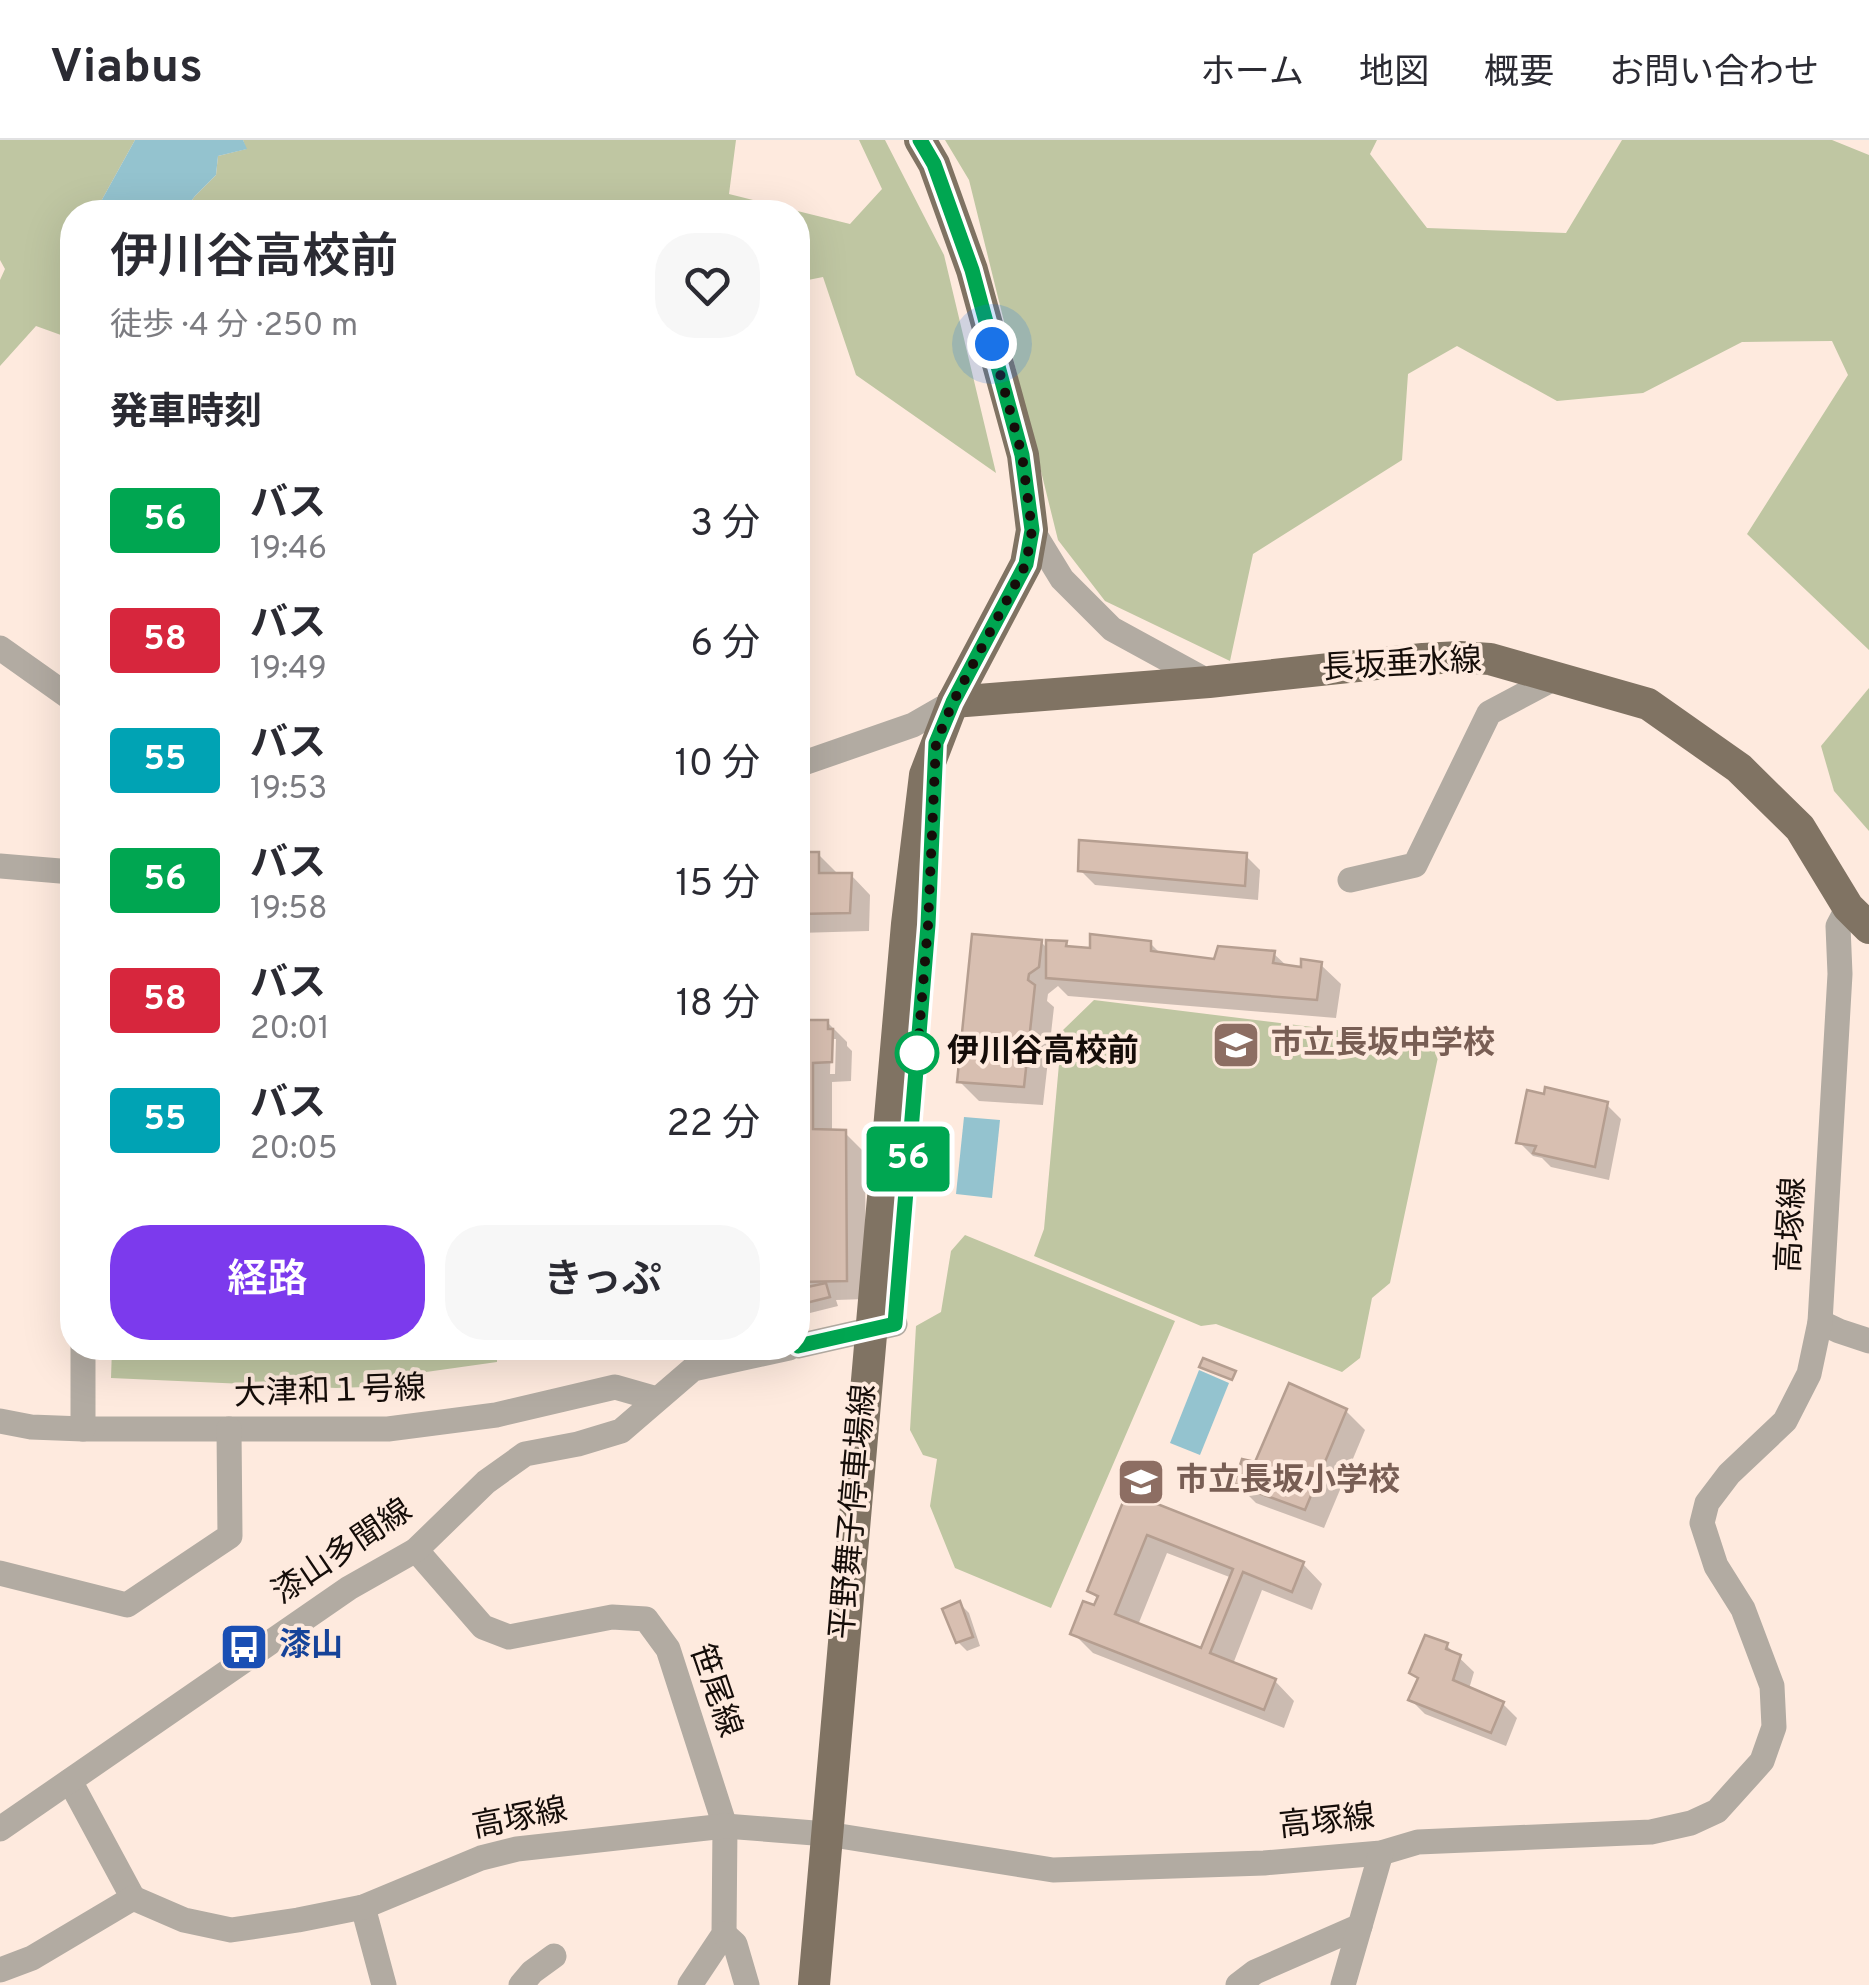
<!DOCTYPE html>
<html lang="ja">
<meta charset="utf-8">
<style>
:root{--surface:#fff;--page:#f7f7f7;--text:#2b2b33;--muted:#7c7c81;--line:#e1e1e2;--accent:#7c3aed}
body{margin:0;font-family:Overpass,"Noto Sans JP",sans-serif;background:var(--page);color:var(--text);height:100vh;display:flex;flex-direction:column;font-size:38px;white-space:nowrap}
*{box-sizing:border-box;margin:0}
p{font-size:32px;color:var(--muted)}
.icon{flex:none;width:55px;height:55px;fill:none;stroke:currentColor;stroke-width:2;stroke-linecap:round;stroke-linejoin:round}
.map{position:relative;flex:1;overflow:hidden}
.side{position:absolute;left:60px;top:60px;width:750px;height:1160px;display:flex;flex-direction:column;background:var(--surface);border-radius:40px;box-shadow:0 10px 40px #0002}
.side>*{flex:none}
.badge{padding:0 20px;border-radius:8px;font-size:35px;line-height:65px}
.you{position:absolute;width:50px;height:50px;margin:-25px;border:8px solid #fff;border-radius:50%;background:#1a73e8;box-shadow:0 0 0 15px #1a73e833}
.map>.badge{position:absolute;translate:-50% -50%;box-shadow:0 0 0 5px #fff}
h2{padding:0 50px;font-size:38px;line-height:90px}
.round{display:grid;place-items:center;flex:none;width:105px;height:105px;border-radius:40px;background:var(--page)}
.head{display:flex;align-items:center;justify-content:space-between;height:170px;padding:0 50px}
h1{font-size:48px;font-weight:600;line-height:75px}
.cta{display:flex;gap:20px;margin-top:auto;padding:20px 50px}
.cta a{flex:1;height:115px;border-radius:40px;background:var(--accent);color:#fff;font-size:40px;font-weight:600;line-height:115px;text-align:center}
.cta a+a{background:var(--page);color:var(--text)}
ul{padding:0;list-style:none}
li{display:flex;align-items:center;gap:30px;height:120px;padding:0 50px}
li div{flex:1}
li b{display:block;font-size:38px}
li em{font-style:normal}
li .badge{min-width:110px;font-weight:700;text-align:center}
header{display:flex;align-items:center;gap:60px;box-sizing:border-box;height:140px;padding:0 50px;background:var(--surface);border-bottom:2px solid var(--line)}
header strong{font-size:48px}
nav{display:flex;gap:55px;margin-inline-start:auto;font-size:35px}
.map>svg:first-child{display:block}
.green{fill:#bfc6a2}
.water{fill:#94c3cf}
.shadow{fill:#0003;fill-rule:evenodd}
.building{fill:#d8bfb1;stroke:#b59e90;stroke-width:2.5;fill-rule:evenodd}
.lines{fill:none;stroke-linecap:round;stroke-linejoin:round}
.minor{stroke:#b2aba2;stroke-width:25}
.major{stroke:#807363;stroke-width:32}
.line-casing{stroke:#fff;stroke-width:22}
.line{stroke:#00a651;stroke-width:15}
.walk{stroke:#150d09;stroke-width:10;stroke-dasharray:0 18}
.stop-dot{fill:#fff;stroke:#00a651;stroke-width:5}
.labels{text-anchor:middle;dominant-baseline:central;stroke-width:8;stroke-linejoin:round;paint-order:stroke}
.street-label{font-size:32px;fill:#150d09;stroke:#feeade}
.education-label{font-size:32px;font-weight:bold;fill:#785e54;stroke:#feeade;text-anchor:start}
.stop-label{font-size:32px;font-weight:bold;fill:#150d09;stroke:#feeade;text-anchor:start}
.transit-label{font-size:32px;font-weight:bold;fill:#164399;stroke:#feeade;text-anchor:start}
</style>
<header>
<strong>Viabus</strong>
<nav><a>ホーム</a><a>地図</a><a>概要</a><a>お問い合わせ</a></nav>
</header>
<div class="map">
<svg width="1869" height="1845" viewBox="0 0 1869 1845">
<rect width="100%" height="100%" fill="#feeade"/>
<!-- green -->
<g class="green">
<path d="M0,0h135l-36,65v7h-27v127l-36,-13 -36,40v-86l5,-11 -5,-9z"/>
<path d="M243,0h493l-7,54 121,30 32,-35 -23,-49h26l59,115 52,218 -140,-98 -33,-98 -25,5v-70h-615l12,-16 21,-21 2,-19 28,-7z"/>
<path d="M945,0h432l-7,14 57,74 139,5 56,-93h210l37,15v495l-122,-116 101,-159 -16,-34 -90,1 -99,51 -86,8 -100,-55 -49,28 -6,86 -149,94 -23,107 -125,-60 -47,-61 -89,-360z"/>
<path d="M1869,548v143l-35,-40 -13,-45z"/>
<path d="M1094,860l347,43 -51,240 -18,15 -12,60 -18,14 -126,-48 -15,2 -167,-70 10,-27 18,-198z"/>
<path d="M965,1095l210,86 -124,287 -96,-40 -25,-62 7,-47 -14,-4 -13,-25 6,-104 25,-14 10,-61z"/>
<path d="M112,1208h385v14l-71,10v13l-90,3 -225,-10z"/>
</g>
<!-- water -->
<g class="water">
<path d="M135,0h108l4,9 -29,7 -2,19 -21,21 -12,16h-84v-7z"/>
<path d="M964,977l36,3 -8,78 -36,-4z"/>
<path d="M1199,1230l30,13 -29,72 -30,-12z"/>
</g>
<!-- shadow -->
<g class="shadow">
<path d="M818,714l21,21h12l19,20 -1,36 -71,2v-78z"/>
<path d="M1246,716l14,14 -2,30 -163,-15 -15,-15z"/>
<path d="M1041,802l8,8 17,-7 6,6 20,2 58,-8 12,12 54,7 58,-8 14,13 16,3 17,-5 20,19 -5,34 -268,-22 -10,-10 -10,8 -1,7 7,6 -11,98 -64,-4 -20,-20z"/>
<path d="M798,815l8,9v58h21l20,20v4l5,5 -1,30 -19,1v50l13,1 20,20 1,146 -30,1 2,6 -40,10v-186h2v-49h-2zM831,899h5l-1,35h-5z"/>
<path d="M1606,964l15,15 -12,61 -58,-13 -9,-9 -9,-2 -14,-14z"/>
<path d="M1346,1271l19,19 -41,98 -68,-25 -20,-20 21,-18z"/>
<path d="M1128,1355l175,69 19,20 -10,26 -50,-20 -29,74 42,17 19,20 -10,27 -191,-75 -20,-20 23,-25 3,-8 -9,-9zM1167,1413l65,25 -29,73 -65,-26z"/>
<path d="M960,1464l9,9 11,33 -13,5 -9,-9z"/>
<path d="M1446,1505l28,27 -5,17 34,15 14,14 -11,28 -81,-32 -14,-14 9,-20 -8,-8z"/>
</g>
<!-- building -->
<g class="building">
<path d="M1079,700l168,13 -2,33 -167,-15z"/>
<path d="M798,712h21v21h33l-2,40 -52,1z"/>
<path d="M972,794l70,6 -3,27 -10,7 -1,6 7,5 -11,102 -67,-5z"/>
<path d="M1090,794l61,7v10l63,8 4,-13 57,5 -2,12 28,4v-8l21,3 -5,38 -271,-22v-38l21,1 -1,5 24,2z"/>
<path d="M805,880h23v9h5l-1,33 -19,1v66l33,1 1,151 -49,1v-251h7z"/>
<path d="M1545,947l63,15 -13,65 -62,-14 3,-7 -20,-3 11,-53 17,4z"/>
<path d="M826,1143l4,14 -32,8v-16z"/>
<path d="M1203,1218l33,13 -4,9 -33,-13z"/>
<path d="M1289,1243l58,26 -42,101 -71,-26 8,-25 13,3z"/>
<path d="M1127,1352l177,70 -12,30 -49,-20 -33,81 66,26 -12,31 -194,-76 13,-33 11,4 4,-9 -11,-5zM1147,1395l86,34 -32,79 -86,-34z"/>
<path d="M960,1461l13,36 -17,6 -14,-34z"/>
<path d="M1425,1495l23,8 -2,6 15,6 -8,25 51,22 -13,31 -83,-33 10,-22 -9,-5z"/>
</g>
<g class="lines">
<!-- minor -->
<g class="minor">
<path d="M1032,390l30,49 50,50 97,53"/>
<path d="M0,508l72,51"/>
<path d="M798,625l115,-40 40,-23"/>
<path d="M0,726l72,6"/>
<path d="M1350,740l65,-15 74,-152 66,-35"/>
<path d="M1820,1182l19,9 30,10"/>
<path d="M798,1206l97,-22"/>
<path d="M0,1281l31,6 52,2h305l108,-14 119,-28 42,12"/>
<path d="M83,1289v-81"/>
<path d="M416,1410l67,77 26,10 103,-20 34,2 22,30 57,177 -1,108 -34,51"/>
<path d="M0,1433l127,32 103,-69 -1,-107"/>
<path d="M70,1641l63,117"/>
<path d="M0,1689l349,-241 67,-38 70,-68 39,-28 53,-10 43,-13 72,-62 96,-21"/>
<path d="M363,1767l21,78"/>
<path d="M724,1794l11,10 12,41"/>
<path d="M0,1830l32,-12 101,-60 51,22 47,10 67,-10 65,-13 118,-49 36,-9 208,-23 102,8 226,36 211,-7 117,-10 37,-11 233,-10 40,-9 26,-12 45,-50 12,-34 -2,-41 -29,-77 -27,-43 -14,-43 5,-20 22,-29 56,-53 24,-47 11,-52 20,-348 -2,-48 10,-19"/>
<path d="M521,1845l11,-13 22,-16"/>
<path d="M1238,1845l17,-13 105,-46"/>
<path d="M1343,1845l38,-132"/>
</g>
<!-- major -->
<g class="major">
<path d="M953,562l256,-20 214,-23 37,-2 30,2 158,45 91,64 61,60 48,79 21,21"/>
<path d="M814,1845l93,-1061 18,-149 28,-73 73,-138 6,-34 -9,-75 -51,-185 -38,-106 -14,-24"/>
</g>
</g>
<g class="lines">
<!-- line casing -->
<g class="line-casing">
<path id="line" d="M798,1206l97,-22 33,-399 8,-182 17,-41 73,-138 6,-34 -10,-75 -50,-185 -38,-106 -14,-24"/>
</g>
<!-- line -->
<use href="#line" class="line"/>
<!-- walk -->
<path class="walk" d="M917,913l-1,17 12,-145 8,-182 17,-41 73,-138 6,-34 -10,-75 -30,-111"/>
</g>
<!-- icons -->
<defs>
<g id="school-square" transform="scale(2.5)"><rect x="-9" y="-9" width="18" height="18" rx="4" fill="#8d6e63" stroke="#feeade"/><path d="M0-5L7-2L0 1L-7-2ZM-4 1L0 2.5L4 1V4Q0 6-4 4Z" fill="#fff"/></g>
<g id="bus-square" transform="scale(2.5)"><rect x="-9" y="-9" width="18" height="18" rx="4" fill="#1a4fb4" stroke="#feeade"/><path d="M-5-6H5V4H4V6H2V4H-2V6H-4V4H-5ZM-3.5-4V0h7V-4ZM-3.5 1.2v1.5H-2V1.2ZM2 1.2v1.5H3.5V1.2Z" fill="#fff"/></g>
</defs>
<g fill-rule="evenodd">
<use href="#school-square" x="1236" y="905"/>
<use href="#school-square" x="1141" y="1342"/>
<use href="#bus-square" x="244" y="1507"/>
</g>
<!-- markers -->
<circle class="stop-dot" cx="917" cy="913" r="20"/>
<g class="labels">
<!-- street labels -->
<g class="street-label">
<text transform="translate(1402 526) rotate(-3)">長坂垂水線</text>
<text transform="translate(1793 1085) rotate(-87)">高塚線</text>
<text transform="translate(330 1253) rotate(-2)">大津和１号線</text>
<text transform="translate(855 1372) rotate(-85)">平野舞子停車場線</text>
<text transform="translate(343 1413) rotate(-34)">漆山多聞線</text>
<text transform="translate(714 1551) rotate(71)">笹尾線</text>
<text transform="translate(520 1680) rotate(-11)">高塚線</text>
<text transform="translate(1327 1683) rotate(-6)">高塚線</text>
</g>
<!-- education labels -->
<g class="education-label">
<text x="1271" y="905">市立長坂中学校</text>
<text x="1176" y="1342">市立長坂小学校</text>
</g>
<!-- stop labels -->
<g class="stop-label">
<text x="947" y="913">伊川谷高校前</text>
</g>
<!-- transit labels -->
<g class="transit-label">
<text x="279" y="1507">漆山</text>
</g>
</g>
</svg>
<div class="you" style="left:992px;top:204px"></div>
<b class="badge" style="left:908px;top:1019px;background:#00a651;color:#fff">56</b>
<section class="side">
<div class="head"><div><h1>伊川谷高校前</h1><p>徒歩 · 4 分 · 250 m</p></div><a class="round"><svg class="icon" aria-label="heart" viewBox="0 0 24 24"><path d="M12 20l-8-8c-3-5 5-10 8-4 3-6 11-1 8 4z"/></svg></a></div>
<h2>発車時刻</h2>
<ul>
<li><span class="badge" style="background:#00a651;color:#fff">56</span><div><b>バス</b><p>19:46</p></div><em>3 分</em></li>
<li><span class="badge" style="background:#d7263d;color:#fff">58</span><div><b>バス</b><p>19:49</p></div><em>6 分</em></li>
<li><span class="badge" style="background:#00a3b4;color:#fff">55</span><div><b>バス</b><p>19:53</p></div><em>10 分</em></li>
<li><span class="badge" style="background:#00a651;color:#fff">56</span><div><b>バス</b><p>19:58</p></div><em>15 分</em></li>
<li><span class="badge" style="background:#d7263d;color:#fff">58</span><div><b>バス</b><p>20:01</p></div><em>18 分</em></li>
<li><span class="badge" style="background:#00a3b4;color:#fff">55</span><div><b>バス</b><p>20:05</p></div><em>22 分</em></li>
</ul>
<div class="cta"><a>経路</a><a>きっぷ</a></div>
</section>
</div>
